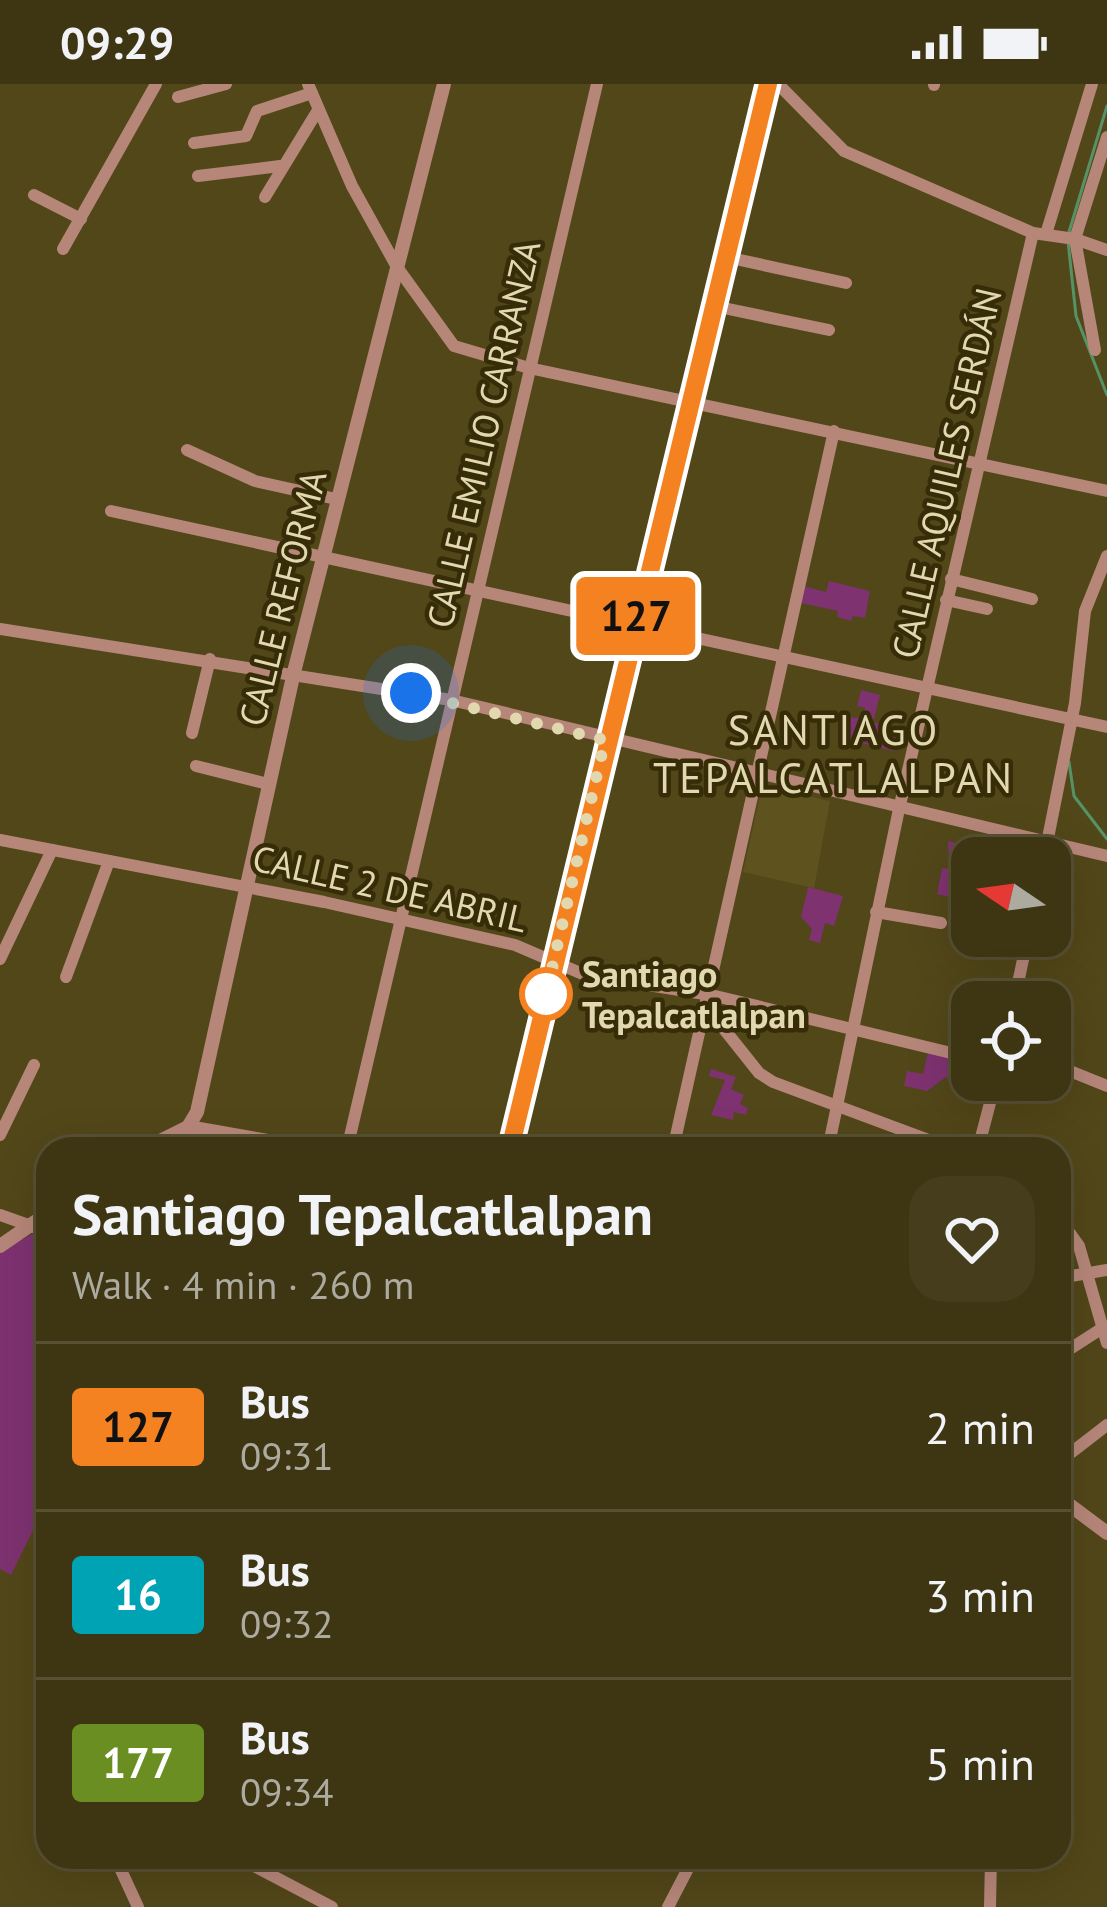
<!DOCTYPE html>
<meta charset="utf-8">
<style>
:root{--surface:#3e3513;--page:#453d1c;--text:#f1f3f6;--muted:#adaba0;--line:#575033}
body{margin:0;font-family:"PT Sans",sans-serif;background:var(--page);color:var(--text);height:100vh;display:flex;flex-direction:column;font-size:45px;white-space:nowrap}
*{box-sizing:border-box;margin:0}
p{font-size:39px;color:var(--muted)}
.icon{flex:none;width:66px;height:66px;fill:none;stroke:currentColor;stroke-width:2;stroke-linecap:round;stroke-linejoin:round}
.map{position:relative;flex:1;overflow:hidden}
.panel{position:absolute;left:36px;top:1053px;width:1035px;height:732px;display:flex;flex-direction:column;background:var(--surface);border-radius:36px;box-shadow:0 12px 48px #0002,0 0 0 3px var(--line)}
.panel>*{flex:none}
.badge{padding:0 24px;border-radius:9px;font-size:42px;line-height:78px}
.needle{width:78px;rotate:283deg}
.fabs{position:absolute;left:951px;top:753px;display:grid;gap:24px}
.fabs a{display:grid;place-items:center;width:120px;height:120px;border-radius:24px;background:var(--surface);box-shadow:0 12px 48px #0002,0 0 0 3px var(--line);font-size:60px}
.you{position:absolute;width:60px;height:60px;margin:-30px;border:9px solid #fff;border-radius:50%;background:#1a73e8;box-shadow:0 0 0 18px #1a73e833}
.map>.badge{position:absolute;translate:-50% -50%;box-shadow:0 0 0 6px #fff}
.round{display:grid;place-items:center;flex:none;width:126px;height:126px;border-radius:36px;background:var(--page)}
.headline{display:flex;align-items:center;justify-content:space-between;height:204px;padding:0 36px}
h1{font-size:57px;font-weight:700;line-height:90px}
ul{padding:0;list-style:none}
li{display:flex;align-items:center;gap:36px;height:168px;padding:0 36px;border-top:3px solid var(--line)}
li div{flex:1}
li b{display:block;font-size:45px}
li em{font-style:normal}
li .badge{min-width:132px;font-weight:700;text-align:center}
.status{display:flex;justify-content:space-between;align-items:center;height:84px;padding:0 60px;background:var(--surface);direction:ltr}
.status svg{height:33px;fill:currentColor}
.map>svg:first-child{display:block}
.built{fill:#5e521f}
.green{fill:#7e3270}
.lines{fill:none;stroke-linecap:round;stroke-linejoin:round}
.stream{stroke:#559266;stroke-width:3}
.minor{stroke:#b68679;stroke-width:12}
.tertiary{stroke:#b68679;stroke-width:14}
.line-casing{stroke:#fff;stroke-width:27}
.line{stroke:#f58220;stroke-width:18}
.walk{stroke:#e2d8b0;stroke-width:12;stroke-dasharray:0 21.6}
.stop-dot{fill:#fff;stroke:#f58220;stroke-width:6}
.labels{text-anchor:middle;dominant-baseline:central;stroke-width:9;stroke-linejoin:round;paint-order:stroke}
.street-label{font-size:36px;fill:#e2d8b0;stroke:#362d08}
.stop-label{font-size:36px;font-weight:bold;fill:#e2d8b0;stroke:#362d08;text-anchor:start}
.quarter-label{font-size:42px;letter-spacing:3px;fill:#e2d8b0;stroke:#362d08}
</style>
<div class="status"><b>09:29</b><svg viewBox="0 0 49 12"><path d="M0 12V9h3v3zM5 12V6h3v6zM10 12V3h3v9zM15 12V0h3v12zM26 1h20v11H26zM47 4h2v5h-2z"/></svg></div>
<div class="map">
<svg width="1107" height="1823" viewBox="0 0 1107 1823">
<rect width="100%" height="100%" fill="#524719"/>
<!-- built -->
<path class="built" d="M771,704l59,13 -16,87 -71,-16 17,-76z"/>
<!-- green -->
<g class="green">
<path d="M829,497l41,10 -5,27 -12,-2 -2,5 -14,-4 1,-6 -37,-8 2,-17 23,6z"/>
<path d="M861,606l19,5 -7,27 26,6 -6,23 -48,-12 6,-22 12,2 2,-11 -8,-2z"/>
<path d="M999,752l26,6 -3,16h-50v44l-35,-8 5,-26 7,1 -1,-28 47,10z"/>
<path d="M808,803l35,9 -9,30 -9,-3 -5,20 -11,-3 3,-11 -11,-12z"/>
<path d="M928,968l44,12v16h9l-2,5 -16,7 -17,-15 -19,14 -23,-5 3,-15 16,3z"/>
<path d="M711,985l25,8 -5,12 13,6 -4,9 8,4 -2,7 -12,-3 -1,8 -22,-5 14,-35 -16,-4z"/>
<path d="M37,1148l11,3v265l-37,75 -11,-6v-319z"/>
</g>
<g class="lines">
<!-- stream -->
<g class="stream">
<path d="M1069,148l38,-126"/>
<path d="M1068,157l8,75 31,79"/>
<path d="M1069,678l5,34 33,43"/>
</g>
<!-- minor -->
<g class="minor">
<path d="M308,0l44,102 45,81 57,79 75,22 578,123"/>
<path d="M778,0l66,67 189,82 42,6 32,-102"/>
<path d="M934,1v-1"/>
<path d="M178,13l48,-13"/>
<path d="M194,59l52,-7 11,-25 55,-18"/>
<path d="M198,92l82,-10"/>
<path d="M34,111l47,24"/>
<path d="M265,113l53,-87"/>
<path d="M1046,150l46,-150"/>
<path d="M63,165l93,-165"/>
<path d="M726,173l120,26"/>
<path d="M714,222l115,24"/>
<path d="M1095,266l-20,-111 32,11"/>
<path d="M187,366l68,31 81,18"/>
<path d="M111,427l996,216"/>
<path d="M951,495l81,20"/>
<path d="M946,516l41,9"/>
<path d="M0,545l451,71 656,156"/>
<path d="M192,649l18,-74"/>
<path d="M196,682l72,18"/>
<path d="M0,756l324,62 191,43 70,30 126,20 261,63"/>
<path d="M1044,774l31,-155 10,-92 22,-55"/>
<path d="M876,828l65,11"/>
<path d="M0,875l52,-109"/>
<path d="M66,893l43,-116"/>
<path d="M1014,918l14,-66"/>
<path d="M708,925l51,64 14,9 180,67"/>
<path d="M1050,979l57,23"/>
<path d="M0,1051l34,-70"/>
<path d="M347,1065l250,-1065"/>
<path d="M510,1065l258,-1065"/>
<path d="M673,1065l161,-718"/>
<path d="M828,1065l71,-340 134,-576"/>
<path d="M978,1065l18,-69"/>
<path d="M0,1131l48,17"/>
<path d="M1059,1134l20,28 28,97"/>
<path d="M1059,1194l48,-8"/>
<path d="M1059,1272l42,-27"/>
<path d="M1059,1378l48,-37"/>
<path d="M1059,1658l8,59"/>
<path d="M115,1773l23,50"/>
<path d="M237,1773l95,50"/>
<path d="M668,1823l26,-50"/>
<path d="M990,1823l1,-50"/>
</g>
<!-- tertiary -->
<g class="tertiary">
<path d="M188,1043l9,-15 97,-440 150,-588"/>
<path d="M188,1043l126,22"/>
<path d="M144,1065l44,-22"/>
<path d="M0,1162l48,-33"/>
<path d="M1059,1413l48,36"/>
</g>
</g>
<g class="lines">
<!-- line casing -->
<g class="line-casing">
<path id="line" d="M510,1065l258,-1065"/>
</g>
<!-- line -->
<use href="#line" class="line"/>
<!-- walk -->
<path class="walk" d="M411,609l194,47 -60,259 1,-5"/>
</g>
<!-- markers -->
<circle class="stop-dot" cx="546" cy="910" r="24"/>
<g class="labels">
<!-- street labels -->
<g class="street-label">
<text transform="translate(483 350) rotate(-77)">CALLE EMILIO CARRANZA</text>
<text transform="translate(946 389) rotate(-77)">CALLE AQUILES SERDÁN</text>
<text transform="translate(282 514) rotate(-76)">CALLE REFORMA</text>
<text transform="translate(390 804) rotate(13)">CALLE 2 DE ABRIL</text>
</g>
<!-- stop labels -->
<g class="stop-label">
<text x="582" y="889">Santiago<tspan x="582" dy="41">Tepalcatlalpan</tspan></text>
</g>
<!-- quarter labels -->
<g class="quarter-label">
<text x="834" y="645">SANTIAGO<tspan x="834" dy="48">TEPALCATLALPAN</tspan></text>
</g>
</g>
</svg>
<div class="fabs">
<a><svg class="needle" viewBox="-14 -14 28 28"><path d="M0-13l5 13h-10z" fill="#e53935"/><path d="M0 13l5-13h-10z" fill="#adaba0"/></svg></a>
<a><svg class="icon" aria-label="locate" viewBox="0 0 24 24"><circle cx="12" cy="12" r="6"/><path d="M12 2v4M12 18v4M2 12h4M18 12h4"/></svg></a>
</div>
<div class="you" style="left:411px;top:609px"></div>
<b class="badge" style="left:636px;top:532px;background:#f58220;color:#111">127</b>
<section class="panel">
<div class="headline"><div><h1>Santiago Tepalcatlalpan</h1><p>Walk · 4 min · 260 m</p></div><a class="round"><svg class="icon" aria-label="heart" viewBox="0 0 24 24"><path d="M12 20l-8-8c-3-5 5-10 8-4 3-6 11-1 8 4z"/></svg></a></div>
<ul>
<li><span class="badge" style="background:#f58220;color:#111">127</span><div><b>Bus</b><p>09:31</p></div><em>2 min</em></li>
<li><span class="badge" style="background:#00a3b4;color:#fff">16</span><div><b>Bus</b><p>09:32</p></div><em>3 min</em></li>
<li><span class="badge" style="background:#6b8e23;color:#fff">177</span><div><b>Bus</b><p>09:34</p></div><em>5 min</em></li>
</ul>
</section>
</div>
